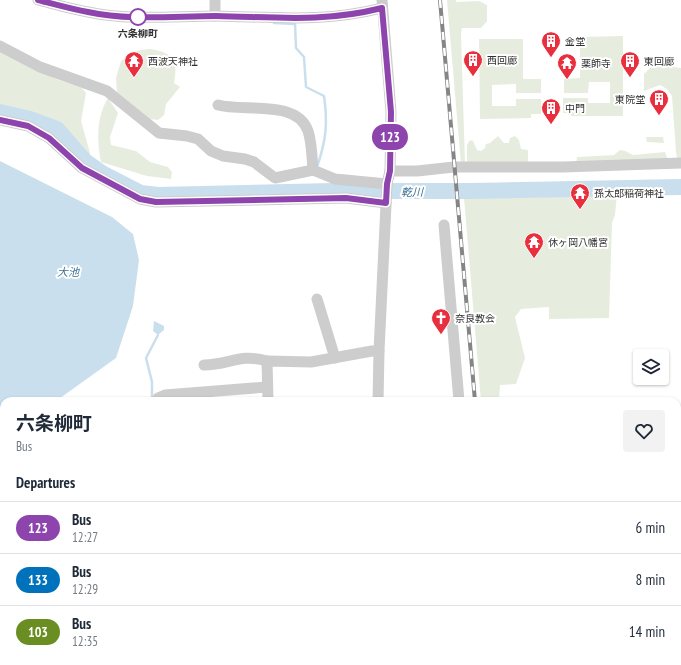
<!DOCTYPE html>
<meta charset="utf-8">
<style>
:root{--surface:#fff;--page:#f2f2f3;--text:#1f2937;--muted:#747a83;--line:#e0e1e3}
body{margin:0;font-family:"PT Sans Narrow","Noto Sans JP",sans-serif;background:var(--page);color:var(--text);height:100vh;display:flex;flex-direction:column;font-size:15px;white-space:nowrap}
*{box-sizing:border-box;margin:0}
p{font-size:13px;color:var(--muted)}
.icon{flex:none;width:22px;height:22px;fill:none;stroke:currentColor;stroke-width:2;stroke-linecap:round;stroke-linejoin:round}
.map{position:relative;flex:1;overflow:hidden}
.drawer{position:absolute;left:0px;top:397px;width:681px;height:268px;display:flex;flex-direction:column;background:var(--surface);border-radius:12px 12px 0 0;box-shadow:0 1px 3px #0004}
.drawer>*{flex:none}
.badge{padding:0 8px;border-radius:13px;font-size:14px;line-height:26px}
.controls{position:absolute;left:633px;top:349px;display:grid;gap:8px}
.controls a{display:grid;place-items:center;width:36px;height:36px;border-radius:4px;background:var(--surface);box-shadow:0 1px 3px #0004;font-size:20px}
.map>.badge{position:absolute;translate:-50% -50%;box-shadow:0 0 0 2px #fff}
h2{padding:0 16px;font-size:15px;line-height:36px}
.round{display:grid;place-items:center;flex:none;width:42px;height:42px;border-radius:4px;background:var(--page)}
.summary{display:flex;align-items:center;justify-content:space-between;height:68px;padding:0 16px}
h1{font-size:19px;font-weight:700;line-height:30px}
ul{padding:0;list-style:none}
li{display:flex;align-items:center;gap:12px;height:52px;padding:0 16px;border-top:1px solid var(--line)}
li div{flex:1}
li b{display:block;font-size:15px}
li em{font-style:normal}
li .badge{min-width:44px;font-weight:700;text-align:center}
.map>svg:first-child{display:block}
.green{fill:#e6edde}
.water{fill:#cadfed}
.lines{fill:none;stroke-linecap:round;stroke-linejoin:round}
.stream{stroke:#cadfed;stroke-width:2.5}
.river{stroke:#cadfed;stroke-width:16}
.minor{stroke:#cdcdcd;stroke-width:11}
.rail-casing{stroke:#858585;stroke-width:4}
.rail{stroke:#fff;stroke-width:2.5;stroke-dasharray:8;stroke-linecap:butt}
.line-casing{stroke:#fff;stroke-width:9}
.line{stroke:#8e44ad;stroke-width:6}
.stop-dot{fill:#fff;stroke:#8e44ad;stroke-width:2}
.labels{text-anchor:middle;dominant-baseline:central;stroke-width:4;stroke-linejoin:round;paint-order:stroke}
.stop-label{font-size:10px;font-weight:bold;fill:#303030;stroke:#fff}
.poi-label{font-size:10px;fill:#303030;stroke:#fff;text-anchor:start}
.water-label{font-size:11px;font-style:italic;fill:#3b7295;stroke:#fff}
</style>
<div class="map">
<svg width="681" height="665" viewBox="0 0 681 665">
<rect width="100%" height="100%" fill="#fff"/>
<!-- green -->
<g class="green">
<path d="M447,0h9v2l23,-1 8,4v16l-6,7h-19l-1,5 4,131h-4z"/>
<path d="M623,36v80h-52v-3h-8v-15h25v5h22v-21h-21l-1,11h-24v-14l16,-1v-41z"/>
<path d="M479,39h44v40h18v14h-25v-9l-24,1v21h24v-7h25v15h-10v4l-51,1z"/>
<path d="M149,49c23,3 30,10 25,34l6,4 -14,17 -2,11 -6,5 -8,-1 -33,-27 -1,-14 5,-17 15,-10z"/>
<path d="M0,52l56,27 26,9 4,5 -5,28 9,32 -2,4 -5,-1 -25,-28 -25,-10 -33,-8z"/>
<path d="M658,65l23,3v91h-4l-1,-7 -4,-56 -5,-7 -7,-4 -16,6v-17l8,-8z"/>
<path d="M108,98l10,15 -8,24 1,8 25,6 14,11 18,5 4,5 -1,7 -24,-3 -46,-14c-4,-22 -5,-44 7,-64z"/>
<path d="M498,136l6,7h5l1,-5 5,-2 4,4 2,9 7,1v15l-61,-1v-19l3,-5 3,1 4,9 4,1 4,-3 1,-4 4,-1z"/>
<path d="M646,137h17l1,6 -17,-1z"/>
<path d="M620,150l5,1 8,4 32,-3 3,8 -92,5 1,-8 37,-2z"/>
<path d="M617,194l-2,21 -3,8 -3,95 -60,1v-12l-28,2 -6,8 10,41 -9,26 -16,1 -1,16h-18l-17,-203z"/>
</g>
<!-- water -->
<g class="water">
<path d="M0,161l112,56 21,17 6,26 -6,46 -17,52 -60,43h-52v38l-4,3z"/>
<path d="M154,321l10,5v4l-6,5 -5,-4z"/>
</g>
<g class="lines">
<!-- stream -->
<g class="stream">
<path d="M274,23l21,1 1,24 8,9 2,30 18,9c4,27 2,45 -7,71"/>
<path d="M152,399v-17l-6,-24 12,-23"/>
</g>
<!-- river -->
<path class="river" d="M0,112l30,7 27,10 28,32 17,12 39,20 17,2 175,-4h138l210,-4"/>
<!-- minor -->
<g class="minor">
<path d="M38,0c16,4 33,9 50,12 42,9 85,4 128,4 60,1 106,7 166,-8"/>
<path d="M215,16v-16"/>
<path d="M0,46l40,21 67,24 52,42 28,3 11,3 13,12 12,5 22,3 9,3 21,16 38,-8 22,9 52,5"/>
<path d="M218,105c25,7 79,-6 90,26 4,12 4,27 5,39"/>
<path d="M0,120l28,6 21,12 33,30 58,31 16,3 190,-4 40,5"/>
<path d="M390,171h27l37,-4h109l118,-4"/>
<path d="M444,225l15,176"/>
<path d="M317,299l18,59"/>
<path d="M204,365c25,0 36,-12 63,-4"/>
<path d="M157,401l1,-3 7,-3 102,-8"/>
<path d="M268,401l-1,-40 44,1 61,-11h7"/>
<path d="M378,401l1,-50 8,-167 3,-13 1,-59 -9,-112"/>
<path d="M0,507l4,1"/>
<path d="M677,537h4"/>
<path d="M0,588l4,1"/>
<path d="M122,661v4"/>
<path d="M623,661l1,4"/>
<path d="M201,665v-4"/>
<path d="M390,665v-4"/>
<path d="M646,665l1,-4"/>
<path d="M662,665l19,-1"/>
</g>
<!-- rail casing -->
<g class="rail-casing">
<g id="rail">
<path d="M440,0l35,401"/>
<path d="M490,665v-4"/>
</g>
</g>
<!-- rail -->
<use href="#rail" class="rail"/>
</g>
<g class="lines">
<!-- line casing -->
<g class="line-casing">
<path id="line" d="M0,120l28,6 21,12 33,30 58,31 16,3 190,-4 40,5 1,-19 3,-13 1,-59 -9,-104c-60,15 -106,9 -166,8 -42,0 -86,5 -128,-4 -17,-3 -34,-8 -50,-12"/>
</g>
<!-- line -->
<use href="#line" class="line"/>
</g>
<!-- icons -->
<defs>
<g id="building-pin" transform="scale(1)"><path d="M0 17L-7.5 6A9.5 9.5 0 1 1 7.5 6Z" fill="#e92f3d" stroke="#fff"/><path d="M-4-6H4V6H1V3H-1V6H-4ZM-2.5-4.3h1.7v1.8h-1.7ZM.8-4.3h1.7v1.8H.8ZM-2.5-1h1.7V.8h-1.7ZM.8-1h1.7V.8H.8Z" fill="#fff"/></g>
<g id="temple-pin" transform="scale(1)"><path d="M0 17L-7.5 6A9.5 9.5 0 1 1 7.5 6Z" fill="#e92f3d" stroke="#fff"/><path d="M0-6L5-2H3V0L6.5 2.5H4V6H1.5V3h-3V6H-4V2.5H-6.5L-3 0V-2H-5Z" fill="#fff"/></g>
<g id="church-pin" transform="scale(1)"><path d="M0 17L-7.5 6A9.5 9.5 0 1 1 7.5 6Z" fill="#e92f3d" stroke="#fff"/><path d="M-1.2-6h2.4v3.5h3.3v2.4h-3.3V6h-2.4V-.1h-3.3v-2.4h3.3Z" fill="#fff"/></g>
</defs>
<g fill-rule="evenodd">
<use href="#building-pin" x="551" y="41"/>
<use href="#building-pin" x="473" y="60"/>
<use href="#temple-pin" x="134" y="61"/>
<use href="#building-pin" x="630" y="61"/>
<use href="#temple-pin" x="567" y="63"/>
<use href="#building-pin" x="659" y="99"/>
<use href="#building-pin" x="551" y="108"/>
<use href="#temple-pin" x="580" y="193"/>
<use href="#temple-pin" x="534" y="242"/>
<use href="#church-pin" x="441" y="318"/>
</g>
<!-- markers -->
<circle class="stop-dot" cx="138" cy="17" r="8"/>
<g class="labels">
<!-- stop labels -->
<g class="stop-label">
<text x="138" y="33">六条柳町</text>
</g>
<!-- poi labels -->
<g class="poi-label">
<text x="565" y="41">金堂</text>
<text x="487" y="60">西回廊</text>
<text x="148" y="61">西波天神社</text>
<text x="644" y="61">東回廊</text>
<text x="581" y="63">薬師寺</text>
<text x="645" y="99" text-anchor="end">東院堂</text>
<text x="565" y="108">中門</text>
<text x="594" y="193">孫太郎稲荷神社</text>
<text x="548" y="242">休ヶ岡八幡宮</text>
<text x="455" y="318">奈良教会</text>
</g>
<!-- water labels -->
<g class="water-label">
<text x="412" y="192">乾川</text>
<text x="68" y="272">大池</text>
</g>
</g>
</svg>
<div class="controls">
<a><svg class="icon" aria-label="layers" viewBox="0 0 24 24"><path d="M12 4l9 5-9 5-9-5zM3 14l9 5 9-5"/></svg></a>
</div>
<b class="badge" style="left:390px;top:137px;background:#8e44ad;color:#fff">123</b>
<section class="drawer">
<div class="summary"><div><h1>六条柳町</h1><p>Bus</p></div><a class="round"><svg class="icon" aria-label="heart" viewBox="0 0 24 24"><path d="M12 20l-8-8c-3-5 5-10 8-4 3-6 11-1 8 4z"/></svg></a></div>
<h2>Departures</h2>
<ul>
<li><span class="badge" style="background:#8e44ad;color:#fff">123</span><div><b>Bus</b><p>12:27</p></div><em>6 min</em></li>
<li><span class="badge" style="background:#0072bc;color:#fff">133</span><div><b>Bus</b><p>12:29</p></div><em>8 min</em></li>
<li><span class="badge" style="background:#6b8e23;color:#fff">103</span><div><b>Bus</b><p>12:35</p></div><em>14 min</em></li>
</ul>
</section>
</div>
